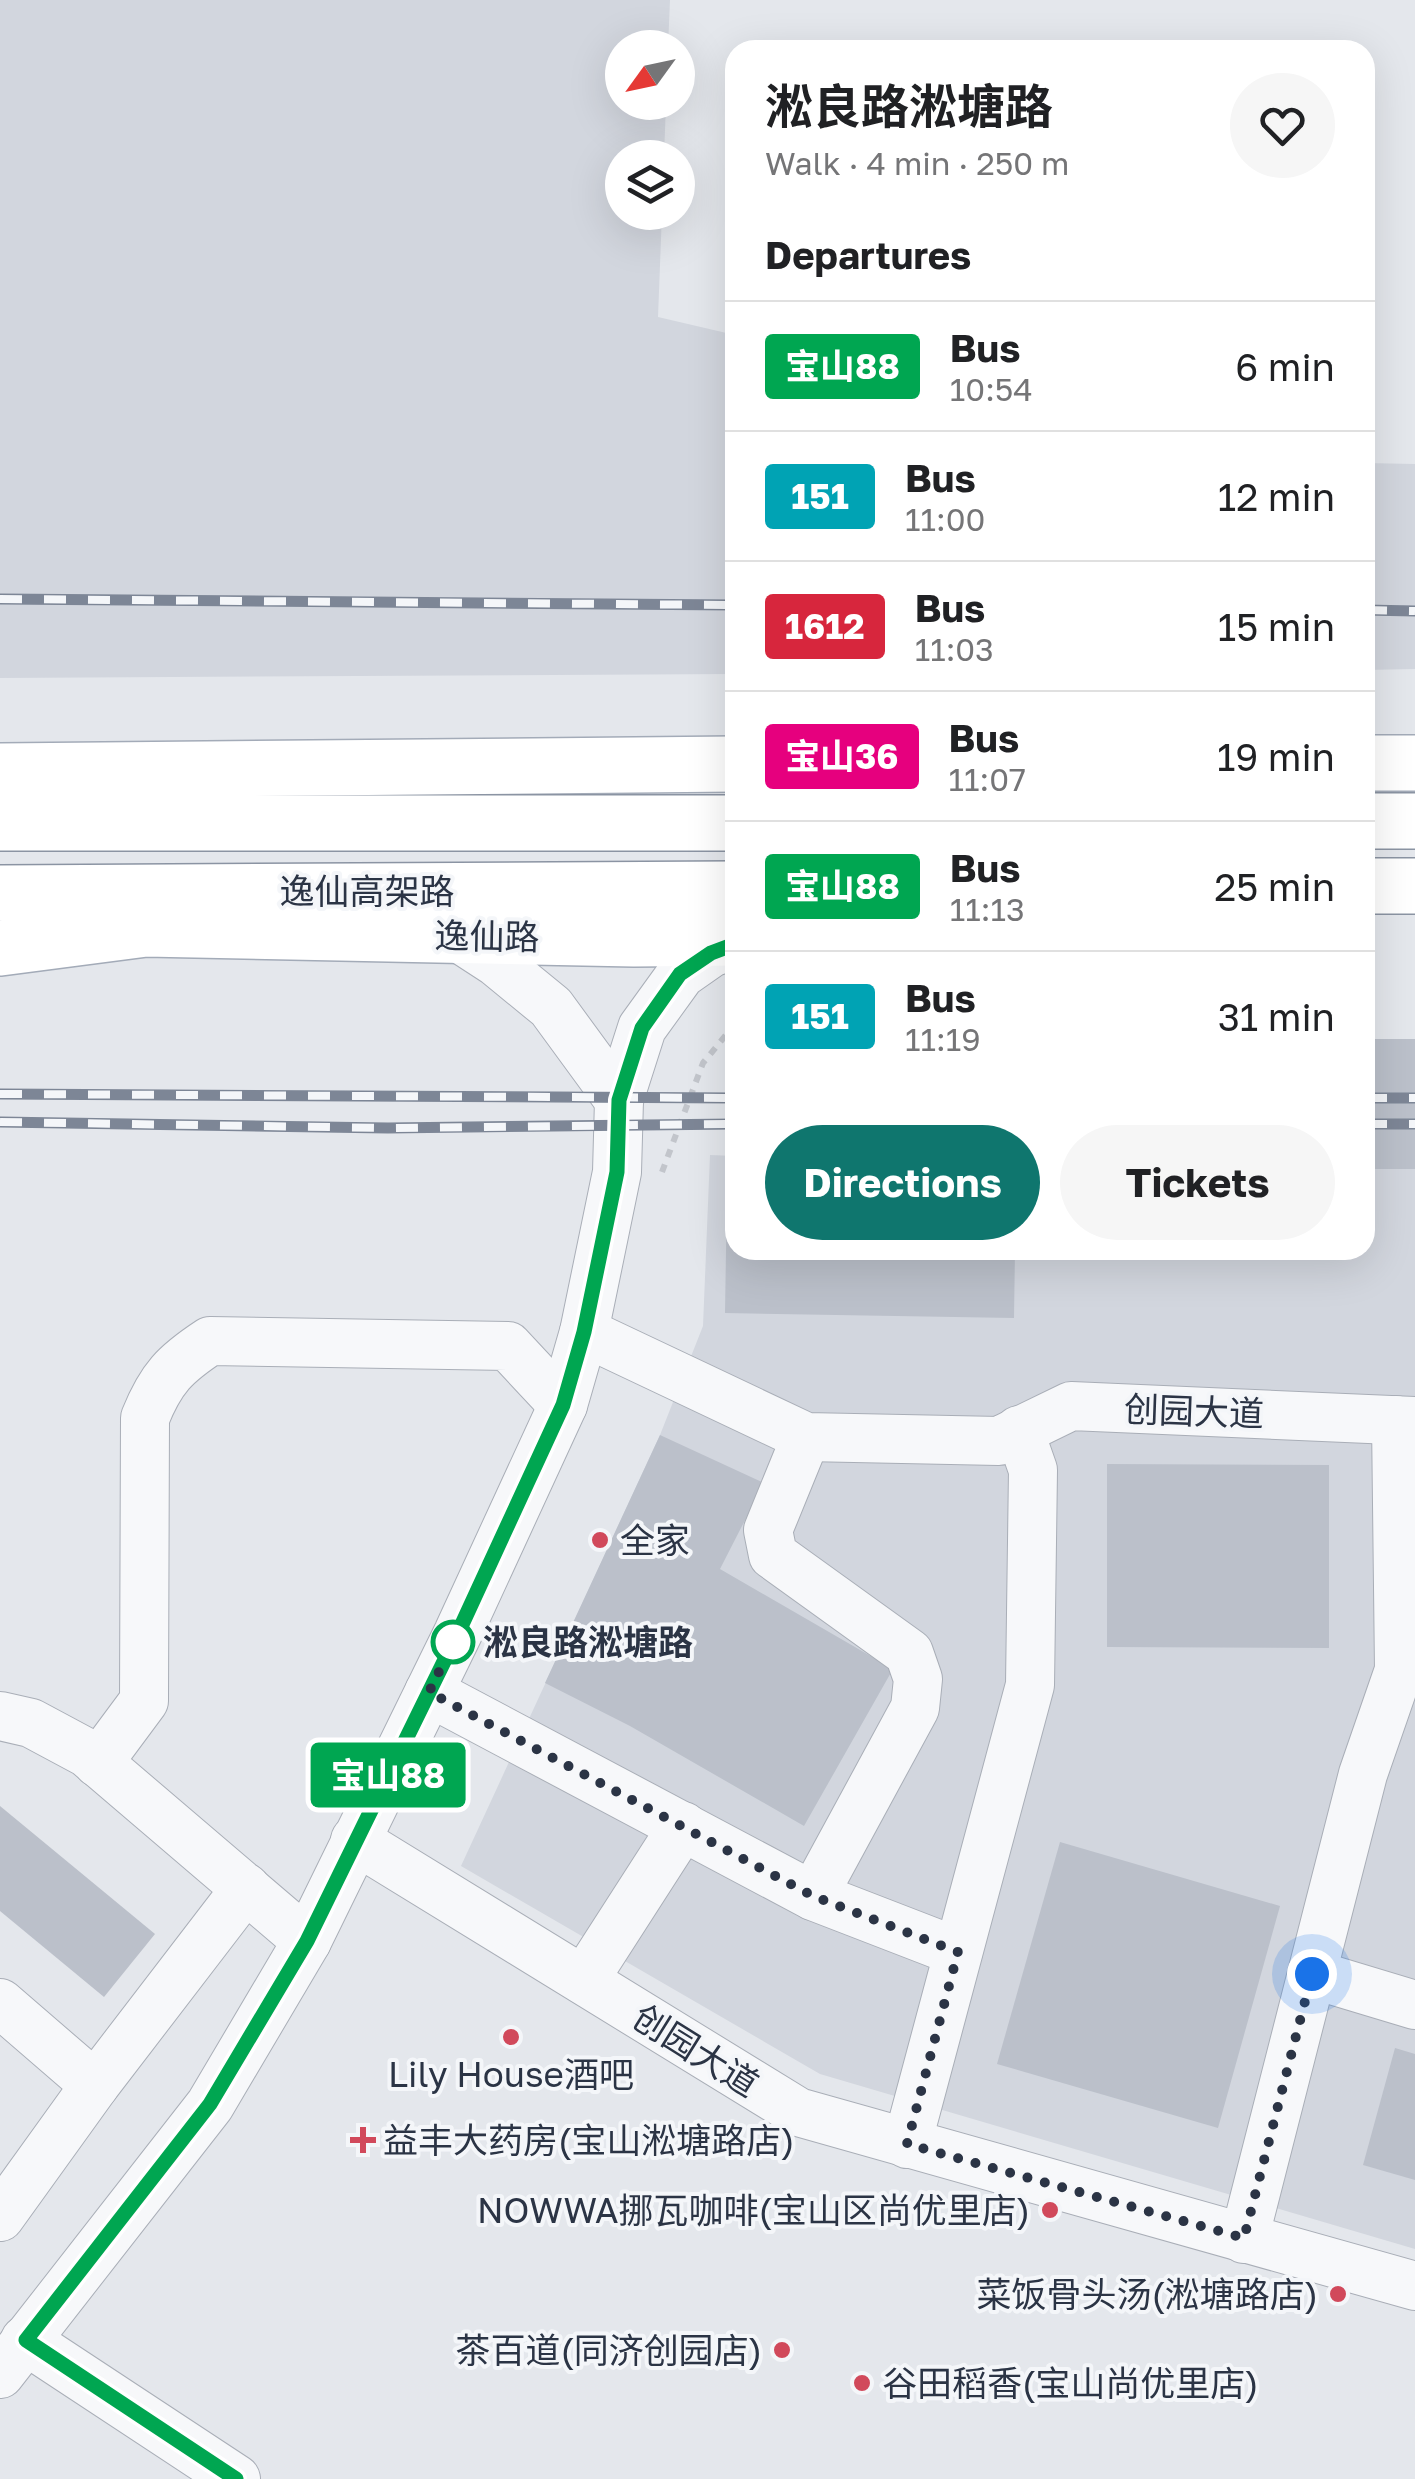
<!DOCTYPE html>
<meta charset="utf-8">
<style>
:root{--surface:#fff;--page:#f6f6f6;--text:#202124;--muted:#757577;--line:#e0e0e0;--accent:#0f766e}
body{margin:0;font-family:"Golos Text","Noto Sans SC",sans-serif;background:var(--page);color:var(--text);height:100vh;display:flex;flex-direction:column;font-size:38px;white-space:nowrap}
*{box-sizing:border-box;margin:0}
p{font-size:32px;color:var(--muted)}
.icon{flex:none;width:55px;height:55px;fill:none;stroke:currentColor;stroke-width:2;stroke-linecap:round;stroke-linejoin:round}
.map{position:relative;flex:1;overflow:hidden}
.side{position:absolute;left:725px;top:40px;width:650px;height:1220px;display:flex;flex-direction:column;background:var(--surface);border-radius:30px;box-shadow:0 10px 40px #0002}
.side>*{flex:none}
.badge{padding:0 20px;border-radius:8px;font-size:35px;line-height:65px}
.needle{width:65px;rotate:237deg}
.fabs{position:absolute;left:605px;top:30px;display:grid;gap:20px}
.fabs a{display:grid;place-items:center;width:90px;height:90px;border-radius:50%;background:var(--surface);box-shadow:0 10px 40px #0002;font-size:50px}
.you{position:absolute;width:50px;height:50px;margin:-25px;border:8px solid #fff;border-radius:50%;background:#1a73e8;box-shadow:0 0 0 15px #1a73e833}
.map>.badge{position:absolute;translate:-50% -50%;box-shadow:0 0 0 5px #fff}
h2{padding:0 40px;font-size:38px;line-height:90px}
.round{display:grid;place-items:center;flex:none;width:105px;height:105px;border-radius:52px;background:var(--page)}
.summary{display:flex;align-items:center;justify-content:space-between;height:170px;padding:0 40px}
h1{font-size:48px;font-weight:700;line-height:75px}
.primary-button{display:flex;gap:20px;margin-top:auto;padding:20px 40px}
.primary-button a{flex:1;height:115px;border-radius:60px;background:var(--accent);color:#fff;font-size:40px;font-weight:700;line-height:115px;text-align:center}
.primary-button a+a{background:var(--page);color:var(--text)}
ul{padding:0;list-style:none}
li{display:flex;align-items:center;gap:30px;height:130px;padding:0 40px;border-top:2px solid var(--line)}
li div{flex:1}
li b{display:block;font-size:38px}
li em{font-style:normal}
li .badge{min-width:110px;font-weight:700;text-align:center}
.map>svg:first-child{display:block}
.built{fill:#d2d6de}
.building{fill:#bbc0ca}
.lines{fill:none;stroke-linecap:round;stroke-linejoin:round}
.minor-casing{stroke:#a9aeb7;stroke-width:50}
.major-casing{stroke:#a3abb8;stroke-width:58}
.highway-casing{stroke:#8b94a3;stroke-width:58}
.path{stroke:#c2c5cb;stroke-width:6;stroke-dasharray:8 8;stroke-linecap:butt}
.minor{stroke:#f7f8fa;stroke-width:48}
.major{stroke:#fff;stroke-width:55}
.highway{stroke:#fff;stroke-width:55}
.rail-casing{stroke:#7d8696;stroke-width:11}
.rail{stroke:#f4f6f9;stroke-width:8;stroke-dasharray:22;stroke-linecap:butt}
.line-casing{stroke:#fff;stroke-width:22}
.line{stroke:#00a651;stroke-width:15}
.walk{stroke:#2b3445;stroke-width:10;stroke-dasharray:0 18}
.poi-dot{fill:#d1495b;stroke:#f4f6f9;stroke-width:4}
.stop-dot{fill:#fff;stroke:#00a651;stroke-width:5}
.labels{text-anchor:middle;dominant-baseline:central;stroke-width:8;stroke-linejoin:round;paint-order:stroke}
.street-label{font-size:35px;fill:#2b3445;stroke:#f4f6f9}
.poi-label{font-size:35px;fill:#2b3445;stroke:#f4f6f9;text-anchor:start}
.stop-label{font-size:35px;font-weight:bold;fill:#2b3445;stroke:#f4f6f9;text-anchor:start}
</style>
<div class="map">
<svg width="1415" height="2479" viewBox="0 0 1415 2479">
<rect width="100%" height="100%" fill="#e4e7ec"/>
<!-- built -->
<g class="built">
<path d="M0,0h670l-2,47 -46,1v54l44,1 -2,54 -42,1v54l40,1 -4,104 77,18v339l-735,4z"/>
<path d="M1365,463l50,1v205l-50,1z"/>
<path d="M710,1155l25,1v94h630v-81h50v1080l-595,-175 -359,-208 199,-431 43,-109z"/>
</g>
<!-- building -->
<g class="building">
<rect x="1365" y="1039" width="50" height="130"/>
<path d="M727,1189h8v61h280l-1,68 -289,-5z"/>
<path d="M660,1435l104,48 -44,86 173,100 -89,157 -174,-100 -85,-43z"/>
<path d="M1107,1464l222,1v183l-222,-1z"/>
<path d="M0,1806l155,128 -51,63 -104,-86z"/>
<path d="M1060,1842l220,64 -62,222 -221,-64z"/>
<path d="M1395,2048l20,6v126l-52,-15z"/>
</g>
<g class="lines">
<!-- minor casing -->
<g class="minor-casing">
<g id="minor">
<path d="M456,936l40,26 55,45 68,93"/>
<path d="M584,1332l222,105 193,4 72,-35 344,15"/>
<path d="M806,1437l-38,93 5,25 136,98 9,26 -3,29 -102,188"/>
<path d="M429,1692l384,204 145,56"/>
<path d="M0,1716l31,7 56,30 220,188"/>
<path d="M98,1763l46,-62 1,-283c16,-40 30,-54 65,-77l298,5 55,59"/>
<path d="M355,1840l443,272 617,174"/>
<path d="M1312,1974l103,31"/>
<path d="M584,1980l99,-154"/>
<path d="M0,2003l95,82"/>
<path d="M907,2144l123,-459 3,-215 -14,-40"/>
<path d="M0,2217l95,-132 151,-197"/>
<path d="M1244,2239l119,-465 36,-104 -3,-250"/>
<path d="M25,2340l211,139"/>
<path d="M0,2374l210,-269 97,-164 151,-308 105,-228 21,-73 33,-160 2,-72 23,-72 39,-54 30,-21 24,-9"/>
</g>
</g>
<!-- major casing -->
<g class="major-casing">
<g id="major">
<path d="M1365,763h50"/>
<path d="M0,771l735,-7"/>
<path d="M0,948l146,-19 488,10 101,-1"/>
</g>
</g>
<!-- highway casing -->
<g class="highway-casing">
<g id="highway">
<path d="M1365,821h50"/>
<path d="M0,823h735"/>
<path d="M1365,886h50"/>
<path d="M0,893l735,-4"/>
</g>
</g>
<!-- path -->
<path class="path" d="M662,1172l41,-109 32,-39"/>
<!-- minor -->
<use href="#minor" class="minor"/>
<!-- major -->
<use href="#major" class="major"/>
<!-- highway -->
<use href="#highway" class="highway"/>
<!-- rail casing -->
<g class="rail-casing">
<g id="rail">
<path d="M0,599l735,6"/>
<path d="M1365,610l50,1"/>
<path d="M0,1094l735,4"/>
<path d="M1365,1098h50"/>
<path d="M0,1122l388,6 347,-4"/>
<path d="M1365,1124h50"/>
</g>
</g>
<!-- rail -->
<use href="#rail" class="rail"/>
</g>
<g class="lines">
<!-- line casing -->
<g class="line-casing">
<path id="line" d="M236,2479l-210,-139 184,-236 97,-163 151,-308 105,-228 21,-73 33,-160 2,-72 23,-72 38,-54 31,-21 24,-9"/>
</g>
<!-- line -->
<use href="#line" class="line"/>
<!-- walk -->
<path class="walk" d="M453,1642l5,-9 -29,59 384,204 145,56 -51,192 337,94 68,-264"/>
</g>
<!-- markers -->
<g class="poi-dot">
<circle cx="600" cy="1540" r="10"/>
<circle cx="511" cy="2037" r="10"/>
<path d="M358 2125h10v10h10v10h-10v10h-10v-10h-10v-10h10z"/>
<circle cx="1050" cy="2210" r="10"/>
<circle cx="1338" cy="2294" r="10"/>
<circle cx="782" cy="2350" r="10"/>
<circle cx="862" cy="2383" r="10"/>
</g>
<circle class="stop-dot" cx="453" cy="1642" r="20"/>
<g class="labels">
<!-- street labels -->
<g class="street-label">
<text x="367" y="891">逸仙高架路</text>
<text transform="translate(487 936) rotate(1)">逸仙路</text>
<text transform="translate(1194 1411) rotate(2)">创园大道</text>
<text transform="translate(696 2050) rotate(32)">创园大道</text>
</g>
<!-- poi labels -->
<g class="poi-label">
<text x="620" y="1540">全家</text>
<text x="511" y="2074" text-anchor="middle">Lily House酒吧</text>
<text x="383" y="2140">益丰大药房(宝山淞塘路店)</text>
<text x="1030" y="2210" text-anchor="end">NOWWA挪瓦咖啡(宝山区尚优里店)</text>
<text x="1318" y="2294" text-anchor="end">菜饭骨头汤(淞塘路店)</text>
<text x="762" y="2350" text-anchor="end">茶百道(同济创园店)</text>
<text x="882" y="2383">谷田稻香(宝山尚优里店)</text>
</g>
<!-- stop labels -->
<g class="stop-label">
<text x="483" y="1642">淞良路淞塘路</text>
</g>
</g>
</svg>
<div class="fabs">
<a><svg class="needle" viewBox="-14 -14 28 28"><path d="M0-13l5 13h-10z" fill="#e53935"/><path d="M0 13l5-13h-10z" fill="#757577"/></svg></a>
<a><svg class="icon" aria-label="layers" viewBox="0 0 24 24"><path d="M12 4l9 5-9 5-9-5zM3 14l9 5 9-5"/></svg></a>
</div>
<div class="you" style="left:1312px;top:1974px"></div>
<b class="badge" style="left:388px;top:1775px;background:#00a651;color:#fff">宝山88</b>
<section class="side">
<div class="summary"><div><h1>淞良路淞塘路</h1><p>Walk · 4 min · 250 m</p></div><a class="round"><svg class="icon" aria-label="heart" viewBox="0 0 24 24"><path d="M12 20l-8-8c-3-5 5-10 8-4 3-6 11-1 8 4z"/></svg></a></div>
<h2>Departures</h2>
<ul>
<li><span class="badge" style="background:#00a651;color:#fff">宝山88</span><div><b>Bus</b><p>10:54</p></div><em>6 min</em></li>
<li><span class="badge" style="background:#00a3b4;color:#fff">151</span><div><b>Bus</b><p>11:00</p></div><em>12 min</em></li>
<li><span class="badge" style="background:#d7263d;color:#fff">1612</span><div><b>Bus</b><p>11:03</p></div><em>15 min</em></li>
<li><span class="badge" style="background:#e6007e;color:#fff">宝山36</span><div><b>Bus</b><p>11:07</p></div><em>19 min</em></li>
<li><span class="badge" style="background:#00a651;color:#fff">宝山88</span><div><b>Bus</b><p>11:13</p></div><em>25 min</em></li>
<li><span class="badge" style="background:#00a3b4;color:#fff">151</span><div><b>Bus</b><p>11:19</p></div><em>31 min</em></li>
</ul>
<div class="primary-button"><a>Directions</a><a>Tickets</a></div>
</section>
</div>
